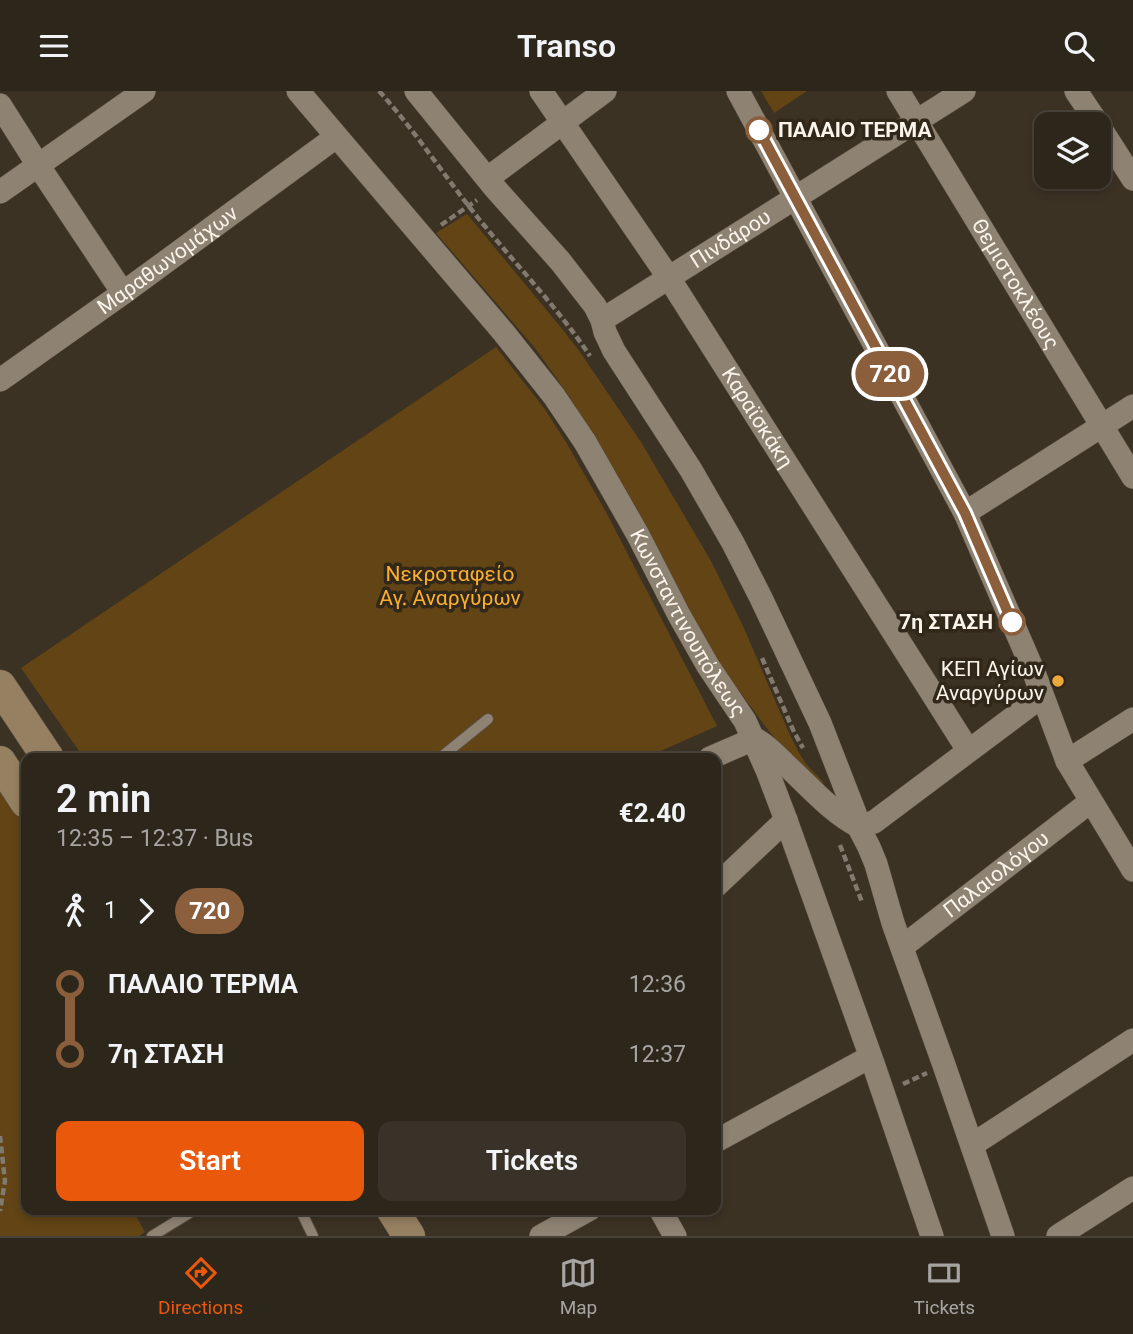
<!DOCTYPE html>
<meta charset="utf-8">
<style>
:root{--surface:#2d261b;--page:#393228;--text:#f1f3f6;--muted:#a7a5a3;--line:#48433a;--accent:#ea580c}
body{margin:0;font-family:Roboto,sans-serif;background:var(--page);color:var(--text);height:100vh;display:flex;flex-direction:column;font-size:26px;white-space:nowrap}
*{box-sizing:border-box;margin:0}
p{font-size:23px;color:var(--muted)}
.icon{flex:none;width:38px;height:38px;fill:none;stroke:currentColor;stroke-width:2;stroke-linecap:round;stroke-linejoin:round}
.map{position:relative;flex:1;overflow:hidden}
.panel{position:absolute;left:21px;top:662px;width:700px;height:462px;display:flex;flex-direction:column;background:var(--surface);border-radius:14px;box-shadow:0 4px 10px #0003,0 0 0 2px var(--line)}
.panel>*{flex:none}
.badge{padding:0 14px;border-radius:23px;font-size:24px;line-height:46px}
.buttons{position:absolute;left:1034px;top:21px;display:grid;gap:14px}
.buttons a{display:grid;place-items:center;width:77px;height:77px;border-radius:14px;background:var(--surface);box-shadow:0 4px 10px #0003,0 0 0 2px var(--line);font-size:35px}
.map>.badge{position:absolute;translate:-50% -50%;box-shadow:0 0 0 4px #fff}
.legs{display:flex;align-items:center;gap:10px;height:77px;padding:0 35px;font-size:23px}
.legs p{margin-inline-start:auto}
.summary{display:flex;align-items:center;justify-content:space-between;height:119px;padding:0 35px}
h1{font-size:38px;font-weight:600;line-height:52px}
.button{display:flex;gap:14px;margin-top:auto;padding:14px 35px}
.button a{flex:1;height:80px;border-radius:14px;background:var(--accent);color:#fff;font-size:28px;font-weight:600;line-height:80px;text-align:center}
.button a+a{background:var(--page);color:var(--text)}
ul{padding:0 35px;list-style:none}
li{display:flex;align-items:center;gap:24px;height:70px;font-size:26px}
li i{display:grid;place-items:center;width:10px;height:100%;margin:0 9px;background:currentColor}
li i::after{content:'';width:18px;height:18px;margin:-9px;border:5px solid;border-radius:50%;background:var(--surface)}
li p{margin-inline-start:auto}
li:first-child i{background:linear-gradient(#0000 50%,currentColor 0)}
li:last-child i{background:linear-gradient(currentColor 50%,#0000 0)}
header{display:flex;justify-content:space-between;align-items:center;height:91px;padding:0 35px;background:var(--surface);font-size:32px;font-weight:600}
.menu{display:flex;justify-content:space-around;align-items:center;height:98px;border-top:2px solid var(--line);background:var(--surface);font-size:19px;color:var(--muted)}
.menu a{display:grid;justify-items:center;gap:4px}
.menu .on{color:var(--accent)}
.map>svg:first-child{display:block}
.green{fill:#624415}
.lines{fill:none;stroke-linecap:round;stroke-linejoin:round}
.lane-casing{stroke:#574e42;stroke-width:12}
.street-casing{stroke:#574e42;stroke-width:24}
.secondary-casing{stroke:#574e42;stroke-width:33}
.path{stroke:#827a6e;stroke-width:4.5;stroke-dasharray:7 3.5;stroke-linecap:butt}
.lane{stroke:#8e8272;stroke-width:10}
.street{stroke:#8e8272;stroke-width:23}
.secondary{stroke:#958061;stroke-width:32}
.line-1-casing{stroke:#fff;stroke-width:16}
.line-1{stroke:#8b5e3c;stroke-width:10}
.stop-1-dot{fill:#fff;stroke:#8b5e3c;stroke-width:3.5}
.poi-dot{fill:#eca93b;stroke:#32281a;stroke-width:2.5}
.labels{text-anchor:middle;dominant-baseline:central;stroke-width:7;stroke-linejoin:round;paint-order:stroke}
.stop-label{font-size:21px;font-weight:bold;fill:#faf4eb;stroke:#32281a;text-anchor:start}
.street-label{font-size:21px;fill:#faf4eb;stroke:#32281a}
.park-label{font-size:21px;fill:#fbaf2d;stroke:#32281a}
.poi-label{font-size:21px;fill:#faf4eb;stroke:#32281a;text-anchor:end}
</style>
<header><svg class="icon" aria-label="menu" viewBox="0 0 24 24"><path d="M4 6h16M4 12h16M4 18h16"/></svg>Transo<svg class="icon" aria-label="search" viewBox="0 0 24 24"><circle cx="10" cy="10" r="6"/><path d="M15 15l6 6"/></svg></header>
<div class="map">
<svg width="1133" height="1145" viewBox="0 0 1133 1145">
<rect width="100%" height="100%" fill="#3c3224"/>
<!-- green -->
<g class="green">
<path d="M761,0h46l-33,22z"/>
<path d="M467,123l92,111 21,27 61,90 70,119 32,65 46,107 9,18 8,13 18,19 -7,2 -22,-22 -27,-33 -53,-72 -84,-156 -57,-98 -19,-28 -20,-28 -99,-115z"/>
<path d="M496,256l48,61 22,34 40,70 111,214 -72,32h-561l-63,-90z"/>
<path d="M0,698l26,39v381h106l13,23 -6,4h-139z"/>
</g>
<g class="lines">
<!-- lane casing -->
<g class="lane-casing">
<g id="lane">
<path d="M440,667l48,-39"/>
<path d="M300,1118l13,27"/>
<path d="M152,1145l44,-27"/>
</g>
</g>
<!-- street casing -->
<g class="street-casing">
<g id="street">
<path id="s1" d="M298,0l206,242 50,63 31,46 53,93 41,80 29,51 37,55 22,49 19,50 88,246 58,170"/>
<path d="M416,0l78,96 66,74 35,45 7,14 3,12 9,19 77,119 42,73 28,55 59,125 35,90 3,13 11,21 7,17 17,59 51,142 59,171"/>
<path id="s2" d="M541,0l128,187 299,472"/>
<path d="M738,0l227,422 68,157 34,91 66,109"/>
<path id="s3" d="M898,0l235,386"/>
<path d="M1076,0l22,33"/>
<path d="M0,14l38,60 85,128"/>
<path d="M1099,35l34,53"/>
<path d="M488,87l117,-87"/>
<path d="M0,101l144,-101"/>
<path id="s4" d="M602,229l362,-229"/>
<path id="s5" d="M0,289l123,-87 213,-156"/>
<path d="M965,422l168,-107"/>
<path d="M757,649c11,6 20,16 29,25 23,21 44,46 72,61"/>
<path d="M710,667l44,-19"/>
<path d="M1067,670l66,-42"/>
<path d="M858,735l16,-4 168,-126"/>
<path d="M716,795l70,-66"/>
<path id="s6" d="M902,856l188,-145"/>
<path d="M716,1050l154,-84"/>
<path d="M972,1054l161,-105"/>
<path d="M660,1118l15,27"/>
<path d="M541,1145l49,-27"/>
<path d="M1058,1145l75,-48"/>
</g>
</g>
<!-- secondary casing -->
<g class="secondary-casing">
<g id="secondary">
<path d="M0,595l48,72"/>
<path d="M0,671l26,40"/>
<path d="M392,1118l17,27"/>
</g>
</g>
<!-- path -->
<g class="path">
<path d="M379,0c33,36 59,76 89,114 39,51 86,97 122,151"/>
<path d="M441,134l36,-25"/>
<path d="M762,567l32,74 9,16"/>
<path d="M840,754l22,57"/>
<path d="M903,993l24,-11"/>
<path d="M0,1045l5,45 -5,30"/>
</g>
<!-- lane -->
<use href="#lane" class="lane"/>
<!-- street -->
<use href="#street" class="street"/>
<!-- secondary -->
<use href="#secondary" class="secondary"/>
</g>
<g class="lines">
<!-- line-1 casing -->
<g class="line-1-casing">
<path id="line-1" d="M759,39l206,383 47,109"/>
</g>
<!-- line-1 -->
<use href="#line-1" class="line-1"/>
</g>
<!-- markers -->
<g class="stop-1-dot">
<circle cx="759" cy="39" r="12"/>
<circle cx="1012" cy="531" r="12"/>
</g>
<circle class="poi-dot" cx="1058" cy="590" r="7"/>
<g class="labels">
<!-- stop labels -->
<g class="stop-label">
<text x="778" y="39">ΠΑΛΑΙΟ ΤΕΡΜΑ</text>
<text x="993" y="531" text-anchor="end">7η ΣΤΑΣΗ</text>
</g>
<!-- street labels -->
<g class="street-label">
<text stroke="none"><textPath href="#s4" startOffset="152">Πινδάρου</textPath></text>
<text stroke="none"><textPath href="#s5" startOffset="206">Μαραθωνομάχων</textPath></text>
<text stroke="none"><textPath href="#s3" startOffset="226">Θεμιστοκλέους</textPath></text>
<text stroke="none"><textPath href="#s2" startOffset="392">Καραϊσκάκη</textPath></text>
<text stroke="none"><textPath href="#s1" startOffset="662">Κωνσταντινουπόλεως</textPath></text>
<text stroke="none"><textPath href="#s6" startOffset="119">Παλαιολόγου</textPath></text>
</g>
<!-- park labels -->
<g class="park-label">
<text x="450" y="483">Νεκροταφείο<tspan x="450" dy="24">Αγ. Αναργύρων</tspan></text>
</g>
<!-- poi labels -->
<g class="poi-label">
<text x="1044" y="578">ΚΕΠ Αγίων<tspan x="1044" dy="24">Αναργύρων</tspan></text>
</g>
</g>
</svg>
<div class="buttons">
<a><svg class="icon" aria-label="layers" viewBox="0 0 24 24"><path d="M12 4l9 5-9 5-9-5zM3 14l9 5 9-5"/></svg></a>
</div>
<b class="badge" style="left:890px;top:283px;background:#8b5e3c;color:#fff">720</b>
<section class="panel">
<div class="summary"><div><h1>2 min</h1><p>12:35 – 12:37 · Bus</p></div><b>€2.40</b></div>
<div class="legs"><svg class="icon" aria-label="walk" viewBox="0 0 24 24"><circle cx="13" cy="4" r="2"/><path d="M13 8l-2 6 4 7M11 14l-3 7M7 12l3-4h3l4 4"/></svg>1<svg class="icon" aria-label="forward" viewBox="0 0 24 24"><path d="M9 5l7 7-7 7"/></svg><b class="badge" style="background:#8b5e3c;color:#fff">720</b></div>
<ul>
<li><i style="color:#8b5e3c"></i><b>ΠΑΛΑΙΟ ΤΕΡΜΑ</b><p>12:36</p></li>
<li><i style="color:#8b5e3c"></i><b>7η ΣΤΑΣΗ</b><p>12:37</p></li>
</ul>
<div class="button"><a>Start</a><a>Tickets</a></div>
</section>
</div>
<nav class="menu">
<a class="on"><svg class="icon" aria-label="directions" viewBox="0 0 24 24"><path d="M12 3l9 9-9 9-9-9zM9 14v-3h6M13 9l2 2-2 2"/></svg>Directions</a>
<a><svg class="icon" aria-label="map" viewBox="0 0 24 24"><path d="M3 6l6-2 6 2 6-2v14l-6 2-6-2-6 2zM9 4v14M15 6v14"/></svg>Map</a>
<a><svg class="icon" aria-label="tickets" viewBox="0 0 24 24"><path d="M3 7h18v10H3zM15 7v10"/></svg>Tickets</a>
</nav>
